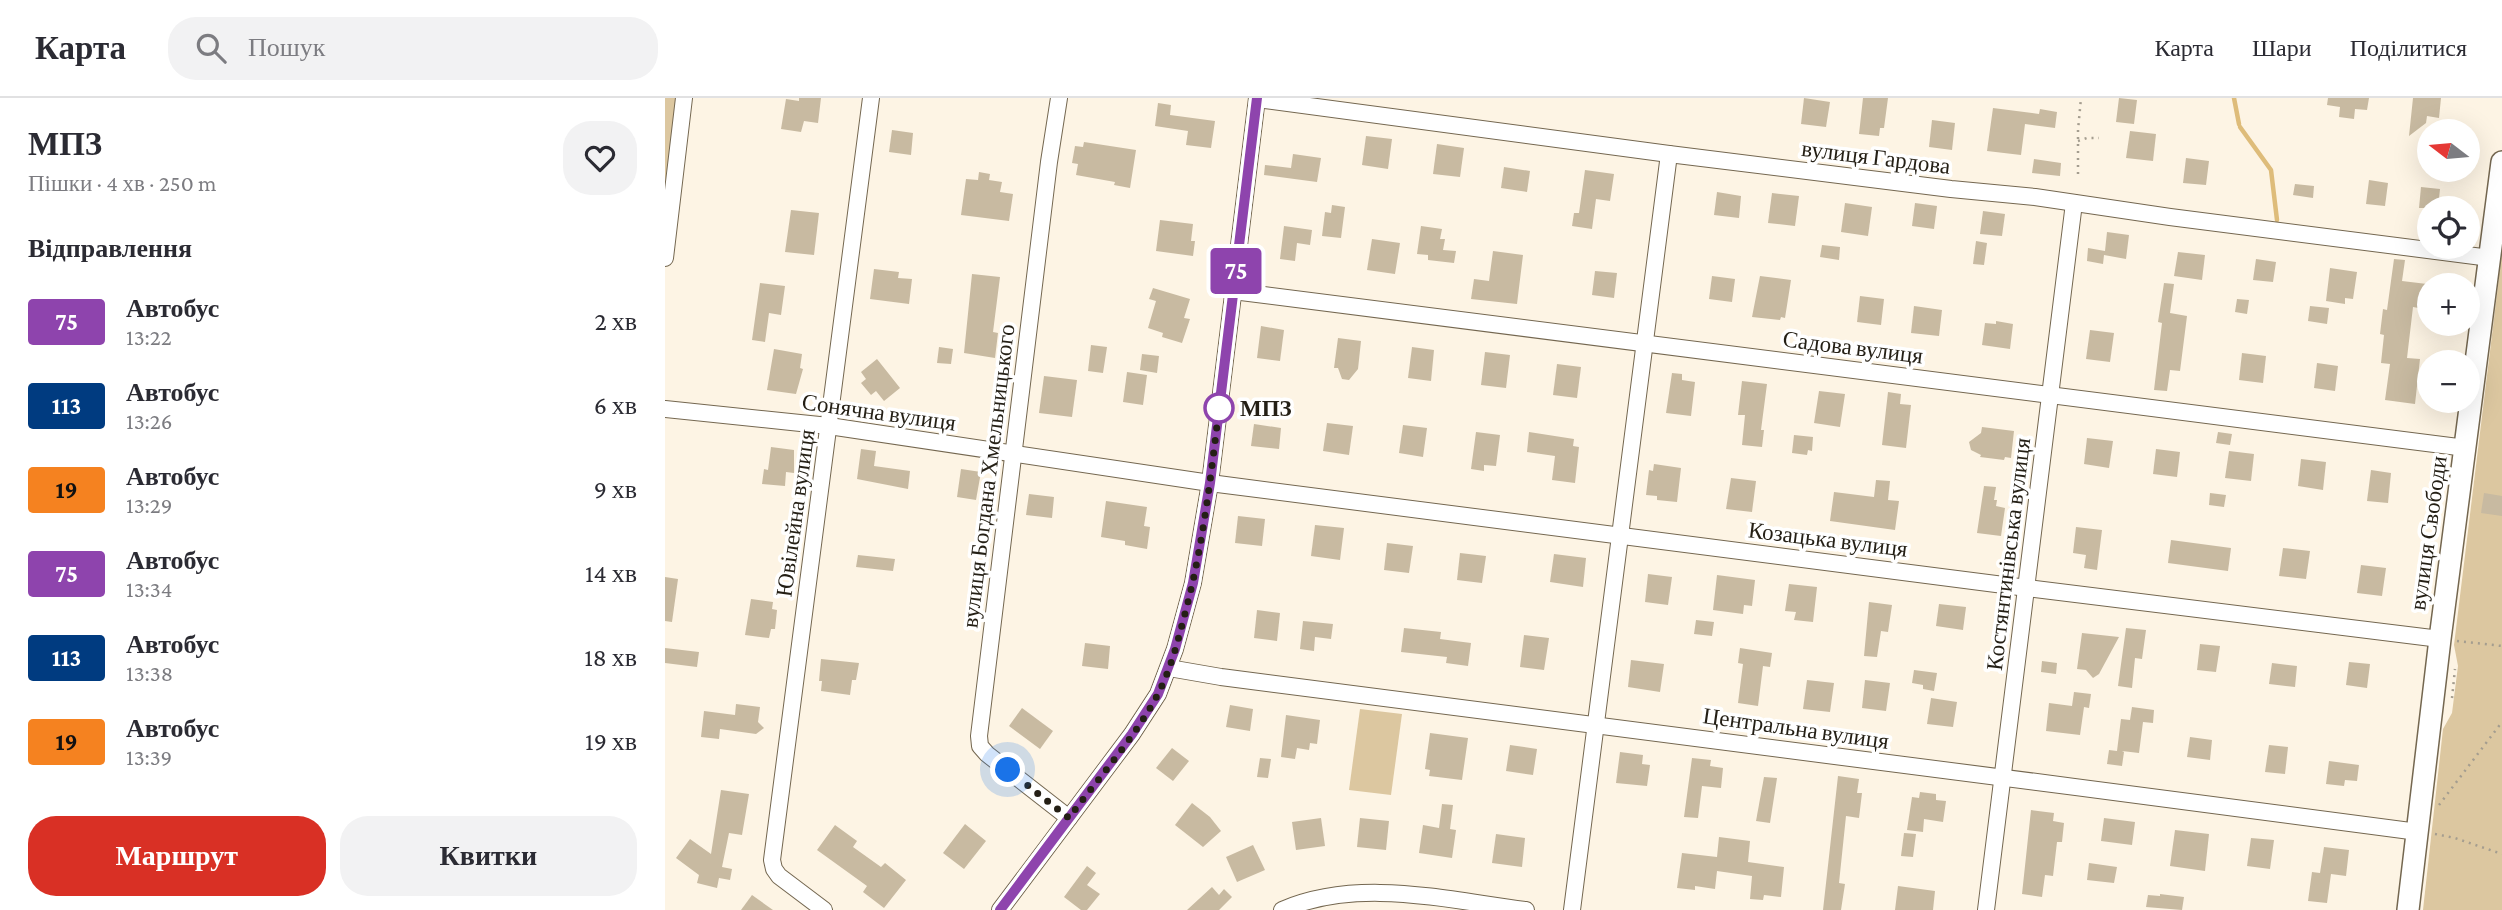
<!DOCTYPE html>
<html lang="uk">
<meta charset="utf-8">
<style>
:root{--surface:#fff;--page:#f2f2f3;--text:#2b2b33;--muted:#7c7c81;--line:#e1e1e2;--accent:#d93025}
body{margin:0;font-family:"Crimson Pro",serif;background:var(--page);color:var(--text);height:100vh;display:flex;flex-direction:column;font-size:26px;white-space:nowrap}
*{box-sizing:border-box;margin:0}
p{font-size:23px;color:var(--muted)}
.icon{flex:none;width:38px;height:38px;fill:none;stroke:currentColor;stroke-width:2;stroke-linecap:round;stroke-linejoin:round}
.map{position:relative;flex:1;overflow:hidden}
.panel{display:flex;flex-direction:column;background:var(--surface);width:665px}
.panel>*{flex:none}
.badge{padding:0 14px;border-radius:5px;font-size:24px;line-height:46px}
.needle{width:46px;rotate:286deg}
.tools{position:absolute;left:1752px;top:21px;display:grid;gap:14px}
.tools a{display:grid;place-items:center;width:63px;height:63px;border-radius:50%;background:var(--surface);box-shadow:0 7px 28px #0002;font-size:35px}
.you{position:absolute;width:35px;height:35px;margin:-18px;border:5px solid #fff;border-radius:50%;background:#1a73e8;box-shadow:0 0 0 10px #1a73e833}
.map>.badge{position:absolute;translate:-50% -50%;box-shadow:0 0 0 4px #fff}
h2{padding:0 28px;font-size:26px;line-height:63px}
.round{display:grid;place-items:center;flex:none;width:74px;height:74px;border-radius:28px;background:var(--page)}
.overview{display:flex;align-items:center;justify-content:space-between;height:119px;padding:0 28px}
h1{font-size:33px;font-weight:800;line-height:52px}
.button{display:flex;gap:14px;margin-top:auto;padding:14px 28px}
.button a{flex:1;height:80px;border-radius:28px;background:var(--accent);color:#fff;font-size:28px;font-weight:800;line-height:80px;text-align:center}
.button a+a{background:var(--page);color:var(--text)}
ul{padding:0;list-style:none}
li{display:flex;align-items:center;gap:21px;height:84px;padding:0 28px}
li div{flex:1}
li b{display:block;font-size:26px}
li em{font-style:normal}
li .badge{min-width:77px;font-weight:700;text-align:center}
header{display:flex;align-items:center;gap:42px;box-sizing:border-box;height:98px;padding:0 35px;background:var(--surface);border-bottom:2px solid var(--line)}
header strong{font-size:33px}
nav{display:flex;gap:38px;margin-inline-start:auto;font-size:24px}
.search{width:490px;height:63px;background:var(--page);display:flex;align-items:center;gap:18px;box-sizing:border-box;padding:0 24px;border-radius:28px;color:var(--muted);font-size:26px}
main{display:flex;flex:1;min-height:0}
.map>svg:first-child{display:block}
.green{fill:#dcc7a0}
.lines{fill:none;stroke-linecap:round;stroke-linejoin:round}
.stream{stroke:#debc7a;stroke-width:4.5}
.building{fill:#c8baa1}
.minor-casing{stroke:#746750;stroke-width:18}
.tertiary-casing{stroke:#746750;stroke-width:24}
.path{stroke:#a49d8f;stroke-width:2.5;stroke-dasharray:2 5;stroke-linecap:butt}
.minor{stroke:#fff;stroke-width:16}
.tertiary{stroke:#fff;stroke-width:21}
.line-casing{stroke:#fff;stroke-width:16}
.line{stroke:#8e44ad;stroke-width:10}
.walk{stroke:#241f15;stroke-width:7;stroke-dasharray:0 12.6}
.stop-dot{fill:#fff;stroke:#8e44ad;stroke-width:3.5}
.labels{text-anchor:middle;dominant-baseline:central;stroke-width:7;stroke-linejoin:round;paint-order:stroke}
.street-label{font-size:23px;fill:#241f15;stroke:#fff}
.stop-label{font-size:23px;font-weight:bold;fill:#241f15;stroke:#fff;text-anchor:start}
</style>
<header>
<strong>Карта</strong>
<div class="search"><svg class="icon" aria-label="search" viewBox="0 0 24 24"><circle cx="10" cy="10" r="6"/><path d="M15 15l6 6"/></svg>Пошук</div>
<nav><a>Карта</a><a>Шари</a><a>Поділитися</a></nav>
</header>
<main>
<section class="panel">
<div class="overview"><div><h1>МПЗ</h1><p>Пішки · 4 хв · 250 m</p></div><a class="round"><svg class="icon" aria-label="heart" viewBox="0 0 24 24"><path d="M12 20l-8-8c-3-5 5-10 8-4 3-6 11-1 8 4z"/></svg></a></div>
<h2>Відправлення</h2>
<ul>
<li><span class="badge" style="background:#8e44ad;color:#fff">75</span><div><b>Автобус</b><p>13:22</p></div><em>2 хв</em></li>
<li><span class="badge" style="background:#003b80;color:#fff">113</span><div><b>Автобус</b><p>13:26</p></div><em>6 хв</em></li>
<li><span class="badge" style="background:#f58220;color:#111">19</span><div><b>Автобус</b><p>13:29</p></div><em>9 хв</em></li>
<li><span class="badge" style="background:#8e44ad;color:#fff">75</span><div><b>Автобус</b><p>13:34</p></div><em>14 хв</em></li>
<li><span class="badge" style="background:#003b80;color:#fff">113</span><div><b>Автобус</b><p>13:38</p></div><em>18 хв</em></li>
<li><span class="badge" style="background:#f58220;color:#111">19</span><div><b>Автобус</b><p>13:39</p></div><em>19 хв</em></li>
</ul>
<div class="button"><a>Маршрут</a><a>Квитки</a></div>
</section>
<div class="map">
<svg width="1837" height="812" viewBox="0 0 1837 812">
<rect width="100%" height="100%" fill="#fdf4e4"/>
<!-- green -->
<g class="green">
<path d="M0,0h11l-11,87z"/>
<path d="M1837,141v671h-79l20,-181 9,-16 6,-47 -4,-21 44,-359z"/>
<path d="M695,611l42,5 -11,81 -42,-5z"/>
</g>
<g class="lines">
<!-- stream -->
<g class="stream">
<path d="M1569,0l5,26"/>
<path d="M1575,29l31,43 6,50"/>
</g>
</g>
<!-- building -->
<g class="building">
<path d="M134,0h22l-3,25 -14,-2 -3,11 -20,-3 5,-30 13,2z"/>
<path d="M1139,0l26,4 -4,25 -25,-3z"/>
<path d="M1198,0h25l-4,30h-4l-1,8 -20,-2z"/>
<path d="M1454,0l18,2 -3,24 -18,-2z"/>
<path d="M1663,0h41l-2,12 -12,-1 -1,10 -15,-2 1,-10 -13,-2z"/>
<path d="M1748,0h28l-2,20 -12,-2 -1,7 -17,13z"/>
<path d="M493,5l13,2 -1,10 45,6 -4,27 -25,-3 2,-14 -33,-5z"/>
<path d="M1328,10l46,6 1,-5 17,3 -2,16 -30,-4 -4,31 -34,-4z"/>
<path d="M1267,22l23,3 -3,27 -23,-3z"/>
<path d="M227,32l21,3 -2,22 -22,-3z"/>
<path d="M1465,33l26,3 -3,27 -27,-3z"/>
<path d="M701,38l26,3 -4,30 -26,-4z"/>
<path d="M419,44l52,8 -6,38 -16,-3 1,-3 -39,-7 2,-11 -6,-1 3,-17 8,1z"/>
<path d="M772,46l27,4 -4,29 -27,-3z"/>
<path d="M628,56l28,4 -4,24 -53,-7 1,-10 26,3z"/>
<path d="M1521,60l23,3 -3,24 -23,-2z"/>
<path d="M1369,61l27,4 -1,13 -28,-3z"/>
<path d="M839,69l26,4 -3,21 -26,-4z"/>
<path d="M920,72l29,4 -4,27 -14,-2 -4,30 -20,-3 2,-13h5z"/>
<path d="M314,74l11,2 -1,6 13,2 -2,10 13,2 -4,27 -48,-6 5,-36 12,1z"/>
<path d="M1704,82l19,3 -3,23 -19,-2z"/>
<path d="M1630,86l19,2 -1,12 -20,-3z"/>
<path d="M1756,89l19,2 -2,19h-19z"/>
<path d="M1052,94l24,4 -2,22 -25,-3z"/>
<path d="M1107,95l27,3 -4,30 -27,-3z"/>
<path d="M1180,105l27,4 -4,29 -27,-4z"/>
<path d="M1250,105l22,3 -3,23 -22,-3z"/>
<path d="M667,107l13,2 -4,31 -19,-2 3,-24 6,1z"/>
<path d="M126,112l28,3 -5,42 -29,-3z"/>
<path d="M1318,113l22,3 -3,22 -22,-2z"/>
<path d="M495,122l33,4 -2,17h4l-2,15 -37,-5z"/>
<path d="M619,128l28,4 -2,15 -13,-2 -2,18 -15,-2z"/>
<path d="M756,128l21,3 -2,10h5l-2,11 13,1 -2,12 -26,-3v-5l-11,-1z"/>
<path d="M1442,134l22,3 -3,24 -22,-4 -1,9 -16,-3 1,-13 17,3z"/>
<path d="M707,141l28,4 -5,31 -28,-4z"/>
<path d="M1311,143l11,2 -3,22 -11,-1z"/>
<path d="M1157,147l18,2 -1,13 -19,-3z"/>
<path d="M828,153l30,4 -6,49 -46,-5 3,-20 15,2z"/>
<path d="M1513,154l27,3 -3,25 -28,-4z"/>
<path d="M1591,161l20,3 -3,20 -20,-2z"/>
<path d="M1729,161l11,1 -3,21 25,3 -1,5h3v14h-4l-1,6 -11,-2 -6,51 13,1 -5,45 -30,-4 5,-36 -9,-1 3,-28 -4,-1 3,-25 4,1z"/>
<path d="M1665,170l27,4 -4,27 -8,-1v6l-19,-3z"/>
<path d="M209,171l25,3 -1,6 14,1 -3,25 -39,-5z"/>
<path d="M930,173l22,2 -3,25 -22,-3z"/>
<path d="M307,176l28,3 -7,55 5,1 -3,25 -31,-5z"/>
<path d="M1047,178l23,3 -3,23 -23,-3z"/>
<path d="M1095,178l31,4 -6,38 -4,-1 -1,3 -28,-3z"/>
<path d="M95,185l25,3 -4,29 -12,-2 -4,29 -13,-2z"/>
<path d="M1499,185l10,1 -4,29 17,3 -7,55 -10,-1 -3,21 -13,-1 8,-67 -4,-1z"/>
<path d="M488,190l37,11 -6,19 6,1 -8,24 -20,-6 1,-4 -15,-5 8,-27 -7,-2z"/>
<path d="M1195,198l24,3 -3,26 -24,-3z"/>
<path d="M1572,201l12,1 -2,14 -12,-2z"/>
<path d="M1249,208l28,4 -3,26 -28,-3z"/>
<path d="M1645,208l19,2 -2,16 -19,-3z"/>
<path d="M1331,223l17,3 -3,25 -28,-4 3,-22 11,1z"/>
<path d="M596,228l23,4 -4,31 -23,-3z"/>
<path d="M1425,232l24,3 -4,29 -24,-3z"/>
<path d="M673,240l23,3 -3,28 -9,11 -7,-1 -4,-11h-4z"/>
<path d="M426,247l16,2 -4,26 -15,-2z"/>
<path d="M274,249l14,2 -2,15 -14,-1z"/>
<path d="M747,249l22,3 -3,31 -23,-3z"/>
<path d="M109,251l28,5 -2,14 3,1 -7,25 -29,-4z"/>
<path d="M820,254l25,3 -4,33 -25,-3z"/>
<path d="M1577,255l24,3 -3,27 -24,-3z"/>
<path d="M477,256l17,2 -2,17 -17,-3z"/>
<path d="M212,261l23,29 -16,13 -8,-10 -5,4 -10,-12 5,-4 -5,-7z"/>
<path d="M1652,265l21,3 -3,25 -21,-3z"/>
<path d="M892,266l24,3 -4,31 -24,-3z"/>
<path d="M462,274l20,3 -4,30 -20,-3z"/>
<path d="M1007,275l10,1v6l13,2 -4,34 -25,-3z"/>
<path d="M379,278l33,4 -5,37 -33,-4z"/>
<path d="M1077,283l25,3 -6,46h3l-2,17 -20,-2 3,-30h-7z"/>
<path d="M1154,293l26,3 -5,33 -26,-4z"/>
<path d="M1223,294l13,2 -1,10 11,1 -5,43 -24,-3z"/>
<path d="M662,325l26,3 -4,29 -26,-4z"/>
<path d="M589,326l27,4 -2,21 -28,-3z"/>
<path d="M738,327l24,3 -4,29 -24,-4z"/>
<path d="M1317,329l32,4 -3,27 -6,-1 -1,3 -24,-3 1,-2 -10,-5 -2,-8 12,-9z"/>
<path d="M811,334l24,3 -4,31 -12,-1v6l-13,-2z"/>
<path d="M864,334l45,7 -1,7 6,1 -4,36 -23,-3 3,-24 -28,-4z"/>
<path d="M1553,334l14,2 -2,11 -14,-2z"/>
<path d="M1129,337l19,2 -1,14 -4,-1 -1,5 -15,-2z"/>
<path d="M1422,340l26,3 -4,27 -25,-4z"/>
<path d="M106,349l23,3v23l-8,-1 -1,14 -23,-2 2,-15 4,1z"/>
<path d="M196,351l15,2 -2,15 36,5 -2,18 -51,-10z"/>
<path d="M1491,351l24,3 -3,25 -24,-3z"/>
<path d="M1564,353l25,3 -3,27 -26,-3z"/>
<path d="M1636,361l25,3 -3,28 -25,-4z"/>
<path d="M989,366l27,4 -4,34 -20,-2v-4l-11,-1 3,-25 4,1z"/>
<path d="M296,371l20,3 -5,28 -19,-3z"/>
<path d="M1706,372l20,3 -3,30 -21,-2z"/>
<path d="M1066,380l25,3 -4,31 -26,-3z"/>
<path d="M1211,382l14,1 -2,19 11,1 -4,29 -65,-9 4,-29 40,5z"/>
<path d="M1319,388l12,1 -2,13h3l-1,6 9,2 -4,28 -24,-3z"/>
<path d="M1545,395l16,2 -2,12 -15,-2z"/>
<path d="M1819,395l18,3v20l-21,-3z"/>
<path d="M364,396l25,3 -2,21 -26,-3z"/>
<path d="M441,403l41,6 -3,19 6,1 -3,22 -22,-4v-4l-24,-4z"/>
<path d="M573,418l27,3 -3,27 -27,-3z"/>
<path d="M650,427l29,3 -4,32 -29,-4z"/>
<path d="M1411,429l26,3 -5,40 -13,-2 2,-13 -13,-2z"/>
<path d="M1506,442l60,8 -3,23 -60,-8z"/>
<path d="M722,445l26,3 -4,27 -25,-3z"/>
<path d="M1618,450l27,3 -4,28 -27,-3z"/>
<path d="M795,455l26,3 -4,27 -25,-3z"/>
<path d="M889,456l32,4 -3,29 -33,-5z"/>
<path d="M193,457l37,4 -2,12 -37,-4z"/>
<path d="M1696,467l25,3 -4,28 -25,-3z"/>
<path d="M983,476l24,3 -4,28 -23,-3z"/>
<path d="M1052,477l38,5 -3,26 -8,-1 -1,9 -30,-4z"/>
<path d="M0,479l13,2 -6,43 -7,-1z"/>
<path d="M1124,486l28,3 -4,35 -19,-2 2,-8 -11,-1z"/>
<path d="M86,501l22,3 -1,7 5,1 -2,19h-4l-2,9 -24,-3z"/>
<path d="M1204,504l23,3 -4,27 -7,-1 -4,26 -13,-1z"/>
<path d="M1274,506l27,3 -3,23 -27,-4z"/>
<path d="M592,512l23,3 -3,28 -23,-3z"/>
<path d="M1031,522l18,2 -2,14 -18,-2z"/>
<path d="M638,523l30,3 -2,15 -16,-2 -1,14 -14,-2z"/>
<path d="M739,530l37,4 -1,7 31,4 -3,23 -22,-3 1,-6 -46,-5z"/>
<path d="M1461,530l20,2 -4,29 -7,-1 -3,30 -14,-2z"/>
<path d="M1417,535l37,4 -20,37 -6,4 -7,-8 -9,-1z"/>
<path d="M859,537l25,3 -5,32 -24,-3z"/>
<path d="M420,545l25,3 -2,23 -26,-3z"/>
<path d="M1535,546l20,2 -4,26 -19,-2z"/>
<path d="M0,550l34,4 -2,15 -32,-4z"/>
<path d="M1075,550l32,5 -2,14 -7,-1 -5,40 -20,-3 5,-39 -5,-1z"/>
<path d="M156,561l38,4 -3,17h-4l-2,15 -29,-4 1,-10h-3z"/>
<path d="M966,562l33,4 -4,28 -32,-5z"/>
<path d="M1377,563l15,2 -1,11 -15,-2z"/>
<path d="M1684,564l21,2 -3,24 -21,-3z"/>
<path d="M1607,565l25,3 -2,21 -26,-3z"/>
<path d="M1249,572l23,3 -3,18 -11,-2v-4l-11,-2z"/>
<path d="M1142,582l27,3 -4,29 -27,-3z"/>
<path d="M1200,582l25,3 -4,28 -24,-3z"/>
<path d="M1409,594l17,2 -2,14 -5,-1 -4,28 -34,-4 3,-28 23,3z"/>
<path d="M1266,600l26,4 -4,25 -26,-3z"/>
<path d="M71,606l24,3 -2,15 6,6 -8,6 -36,-5 -1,10 -18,-2 3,-26 31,4z"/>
<path d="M565,607l23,4 -3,22 -24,-4z"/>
<path d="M1467,609l22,3 -1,13 -10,-1 -4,31 -17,-2 2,1 -2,14 -15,-2 2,-14 8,1 4,-32 9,1z"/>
<path d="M357,610l31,23 -13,18 -31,-23z"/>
<path d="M621,617l34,5 -3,24 -7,-1 -1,7 -12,-2 -2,11 -14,-2z"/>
<path d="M765,635l38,5 -6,42 -33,-4 1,-6 -5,-1z"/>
<path d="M1525,639l22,3 -2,20 -23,-3z"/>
<path d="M845,647l27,4 -4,26 -27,-4z"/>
<path d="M1604,647l19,2 -3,27 -20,-2z"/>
<path d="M507,650l17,13 -16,20 -17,-13z"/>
<path d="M955,654l23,3 -1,9 8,1 -3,21 -31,-3z"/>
<path d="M595,660l11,1 -3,19 -11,-1z"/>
<path d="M1027,660l19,2 -1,6 13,2 -2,20 -19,-2 -4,32 -14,-1z"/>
<path d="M1664,663l30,4 -2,16 -12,-1 -1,6 -18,-2z"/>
<path d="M1173,678l21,3 -2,14h5l-3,25 -13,-2 -7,67 6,1 -4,26h-18z"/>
<path d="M1099,679l13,1 -7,45 -14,-2z"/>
<path d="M56,692l28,4 -7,41 -13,-2 -7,34 10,2 -2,11 -11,-2 -2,10 -20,-5 2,-8 -23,-17 14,-19 21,15z"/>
<path d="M1255,694l16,2v6l10,1 -3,21 -19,-3 -1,13 -16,-2 5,-33 7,1z"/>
<path d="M527,705l18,14 11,14 -18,16 -28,-22z"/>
<path d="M777,706l11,1 -3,24 6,1 -4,28 -33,-5 4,-28 16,3z"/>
<path d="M1366,712l23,3 -1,8 11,2 -2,19h-5l-4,34 -8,-1 -3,22 -20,-3z"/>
<path d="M656,720l4,28 -29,4 -4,-28z"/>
<path d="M695,720l29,3 -3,29 -29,-3z"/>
<path d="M1439,720l31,4 -3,23 -31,-4z"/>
<path d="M300,726l21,17 -22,28 -21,-16z"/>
<path d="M170,727l22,16 -4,6 28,20 4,-4 21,17 -22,28 -21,-16 4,-6 -50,-36z"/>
<path d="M1510,732l34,4 -4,37 -35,-5z"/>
<path d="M1239,735l12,1 -3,23 -12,-1z"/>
<path d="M831,736l29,4 -3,29 -30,-4z"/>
<path d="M1054,739l31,4 -2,21 36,5 -3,30 -17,-2 -1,5 -13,-1 2,-23 -35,-5 -2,18 -20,-3v4l-18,-2 5,-35 35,4z"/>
<path d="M1586,740l23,2 -4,29 -23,-3z"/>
<path d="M588,747l12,25 -28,12 -11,-25z"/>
<path d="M1659,749l25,3 -3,26 -15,-2 -4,29 -19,-2 4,-29 8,1z"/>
<path d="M1424,765l28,4 -3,16 -27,-3z"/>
<path d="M422,768l9,7 -9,12 13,9 -13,16h-6l-17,-13z"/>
<path d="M1233,788l37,5 -2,19h-38z"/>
<path d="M547,789l7,8 5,-6 8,8 -13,13h-32z"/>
<path d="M1495,796l24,3 -2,13 -36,-3 2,-12 12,1z"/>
<path d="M87,797l21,15h-32z"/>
</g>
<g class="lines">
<!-- minor casing -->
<g class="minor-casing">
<g id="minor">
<path d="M394,0l-10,64 -70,574 1,10 7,8 82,64"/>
<path d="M592,1l412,55 282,35 84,8 135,20 320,41"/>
<path d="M0,160l19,-160"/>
<path d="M568,193l1233,157"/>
<path d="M0,311l164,17 381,57 817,105 413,51"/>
<path d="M504,570l52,9c399,49 798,103 1197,155"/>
<path d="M159,812l-45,-34 -5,-7 -2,-9 99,-762"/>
<path d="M335,812l132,-176 26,-40 17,-45 18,-66 17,-100 47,-385"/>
<path d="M617,812c77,-33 163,-10 244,0"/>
<path d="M907,812l97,-756"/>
<path d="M1321,812l88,-707"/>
</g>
</g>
<!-- tertiary casing -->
<g class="tertiary-casing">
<path id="tertiary" d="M1743,812l32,-271 62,-477"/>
</g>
<!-- path -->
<g class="path">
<path d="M1413,43l9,-3h12"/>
<path d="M1413,76v-44l3,-32"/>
<path d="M1792,543l45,5"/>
<path d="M1787,600l3,-29"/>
<path d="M1774,707l63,-83"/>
<path d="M1770,736l20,4 47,16"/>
</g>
<!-- minor -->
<use href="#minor" class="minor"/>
<!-- tertiary -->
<use href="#tertiary" class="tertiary"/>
</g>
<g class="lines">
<!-- line casing -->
<g class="line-casing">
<path id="line" d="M335,812l132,-176 26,-40 17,-45 18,-66 17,-100 47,-385"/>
</g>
<!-- line -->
<use href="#line" class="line"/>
<!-- walk -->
<path class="walk" d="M343,672l61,48c30,-41 67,-81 90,-126 11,-22 18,-47 24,-71 20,-72 28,-146 37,-221l-1,8"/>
</g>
<!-- markers -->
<circle class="stop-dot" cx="554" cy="310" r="14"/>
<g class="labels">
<!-- street labels -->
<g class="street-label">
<text transform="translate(1211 59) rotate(7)">вулиця Гардова</text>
<text transform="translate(1188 249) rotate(7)">Садова вулиця</text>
<text transform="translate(214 314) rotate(8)">Сонячна вулиця</text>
<text transform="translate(323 378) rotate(-83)">вулиця Богдана Хмельницького</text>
<text transform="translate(130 415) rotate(-82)">Ювілейна вулиця</text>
<text transform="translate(1763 435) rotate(-82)">вулиця Свободи</text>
<text transform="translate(1163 441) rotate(7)">Козацька вулиця</text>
<text transform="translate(1343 456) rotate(-83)">Костянтинівська вулиця</text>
<text transform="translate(1131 630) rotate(8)">Центральна вулиця</text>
</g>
<!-- stop labels -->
<g class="stop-label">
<text x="575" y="310">МПЗ</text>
</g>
</g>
</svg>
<div class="tools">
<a><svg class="needle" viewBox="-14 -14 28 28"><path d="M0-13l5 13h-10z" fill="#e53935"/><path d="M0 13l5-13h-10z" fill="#7c7c81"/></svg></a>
<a><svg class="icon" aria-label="locate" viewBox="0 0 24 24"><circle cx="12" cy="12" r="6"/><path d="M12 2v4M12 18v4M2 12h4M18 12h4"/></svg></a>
<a>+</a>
<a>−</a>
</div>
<div class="you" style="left:343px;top:672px"></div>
<b class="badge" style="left:571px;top:173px;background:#8e44ad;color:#fff">75</b>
</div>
</main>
